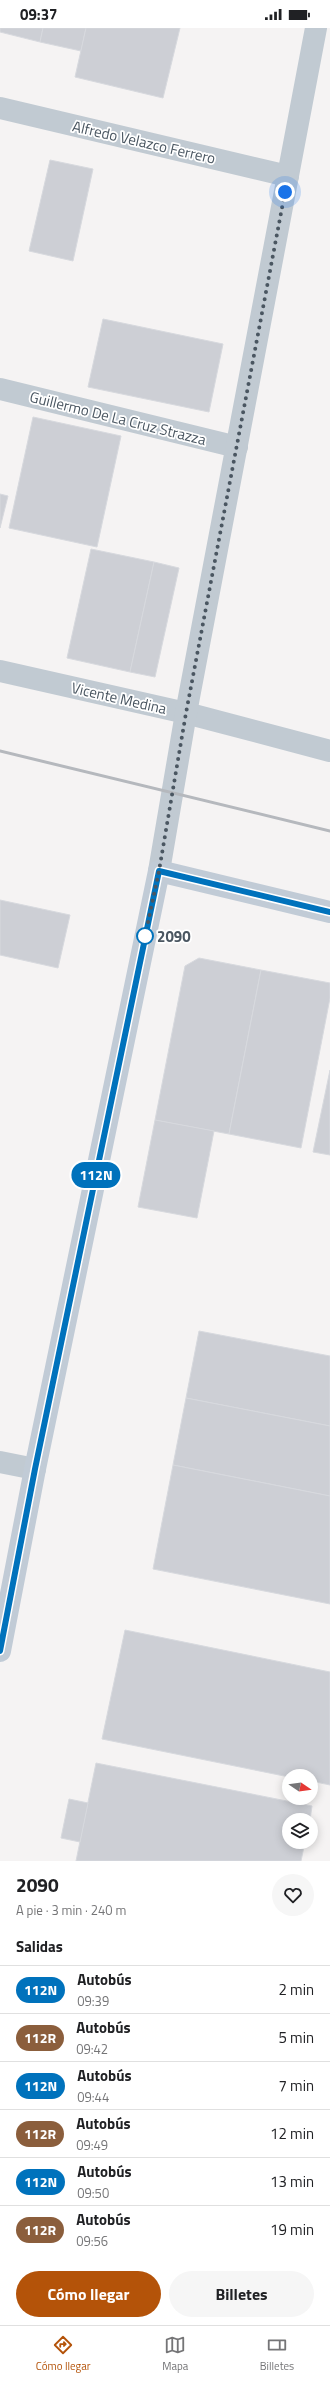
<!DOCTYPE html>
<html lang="es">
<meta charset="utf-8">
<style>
:root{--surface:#fff;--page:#f6f6f6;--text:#202124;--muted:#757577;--line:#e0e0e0;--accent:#b45309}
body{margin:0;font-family:"Titillium Web",sans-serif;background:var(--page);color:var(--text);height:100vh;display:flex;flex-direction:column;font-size:15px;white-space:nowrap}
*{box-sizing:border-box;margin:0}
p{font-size:13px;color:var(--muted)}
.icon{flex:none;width:22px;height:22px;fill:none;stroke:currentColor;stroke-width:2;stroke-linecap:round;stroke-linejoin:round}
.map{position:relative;height:1833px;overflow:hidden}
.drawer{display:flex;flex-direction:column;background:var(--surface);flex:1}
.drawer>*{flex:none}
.badge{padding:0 8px;border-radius:13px;font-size:14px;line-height:26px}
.needle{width:26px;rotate:103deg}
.fabs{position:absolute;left:282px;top:1741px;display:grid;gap:8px}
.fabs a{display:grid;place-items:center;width:36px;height:36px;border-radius:50%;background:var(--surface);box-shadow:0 2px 10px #0003;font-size:20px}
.you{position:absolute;width:20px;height:20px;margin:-10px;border:3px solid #fff;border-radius:50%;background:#1a73e8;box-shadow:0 0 0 6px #1a73e833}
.map>.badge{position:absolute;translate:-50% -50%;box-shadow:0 0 0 2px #fff}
h2{padding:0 16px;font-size:15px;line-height:36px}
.round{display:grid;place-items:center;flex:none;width:42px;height:42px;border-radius:21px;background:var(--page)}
.overview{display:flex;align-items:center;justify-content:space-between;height:68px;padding:0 16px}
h1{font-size:19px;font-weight:700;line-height:30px}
.action{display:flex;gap:8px;margin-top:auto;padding:8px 16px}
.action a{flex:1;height:46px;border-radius:24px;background:var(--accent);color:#fff;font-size:16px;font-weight:700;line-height:46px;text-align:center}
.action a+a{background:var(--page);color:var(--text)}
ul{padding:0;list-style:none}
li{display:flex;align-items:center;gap:12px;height:48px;padding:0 16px;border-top:1px solid var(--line)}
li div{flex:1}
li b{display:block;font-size:15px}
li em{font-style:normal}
li .badge{min-width:44px;font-weight:700;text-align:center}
.status{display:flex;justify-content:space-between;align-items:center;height:28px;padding:0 20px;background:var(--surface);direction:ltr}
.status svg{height:11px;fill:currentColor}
.tab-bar{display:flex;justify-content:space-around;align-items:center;height:56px;border-top:1px solid var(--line);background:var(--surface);font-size:11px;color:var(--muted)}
.tab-bar a{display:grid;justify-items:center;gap:2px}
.tab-bar .on{color:var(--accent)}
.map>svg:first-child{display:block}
.building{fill:#cdcfd5;stroke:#d7d9de}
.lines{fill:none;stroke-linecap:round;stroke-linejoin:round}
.minor{stroke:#c1cad2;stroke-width:22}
.tertiary{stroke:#c1cad2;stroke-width:22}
.secondary{stroke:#c1cbd6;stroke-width:22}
.rail{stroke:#b5b8bd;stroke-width:3}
.line-casing{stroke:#fff;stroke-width:9}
.line{stroke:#0072bc;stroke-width:6}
.walk{stroke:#4a5661;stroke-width:4;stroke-dasharray:0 7.2}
.stop-dot{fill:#fff;stroke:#0072bc;stroke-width:2}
.labels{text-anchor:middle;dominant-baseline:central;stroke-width:3.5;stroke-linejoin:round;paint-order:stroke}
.street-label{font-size:15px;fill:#4a5661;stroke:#fff}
.stop-label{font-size:15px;font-weight:bold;fill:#4a5661;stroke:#fff;text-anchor:start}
</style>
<div class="status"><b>09:37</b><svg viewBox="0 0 49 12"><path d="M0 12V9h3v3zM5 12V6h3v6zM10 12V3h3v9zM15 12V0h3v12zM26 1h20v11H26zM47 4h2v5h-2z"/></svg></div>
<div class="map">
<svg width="330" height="1833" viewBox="0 0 330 1833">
<rect width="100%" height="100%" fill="#f5f3f3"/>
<!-- building -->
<g class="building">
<path d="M0,0h43l-3,14 -40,-10z"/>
<path d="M43,0h43l-5,23 -41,-9z"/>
<path d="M86,0h94l-17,70 -88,-21z"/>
<path d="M50,132l43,9 -20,92 -44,-10z"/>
<path d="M103,291l120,25 -14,68 -121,-25z"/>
<path d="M33,389l88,19 -24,111 -88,-19z"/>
<path d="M0,466l8,2 -8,32z"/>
<path d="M91,521l63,13 -24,110 -63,-14z"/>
<path d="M154,534l25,6 -24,109 -25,-5z"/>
<path d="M0,872l70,15 -12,53 -58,-13z"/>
<path d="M199,930l62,12 -32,164 -74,-14 30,-154z"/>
<path d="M261,942l69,13v15l-29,150 -72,-14z"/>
<path d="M330,1042v85l-17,-3z"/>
<path d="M155,1092l59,11 -17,87 -59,-11z"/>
<path d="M199,1303l131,25v70l-144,-28z"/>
<path d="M186,1370l144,28v70l-157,-31z"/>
<path d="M173,1437l157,31v108l-177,-35z"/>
<path d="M125,1602l205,42v113l-19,-4v-5l-22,1 -187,-38z"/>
<path d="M96,1735l216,43 -2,14h-21v22h16l-4,19h-225z"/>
<path d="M69,1771l19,4 -8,39 -19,-4z"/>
</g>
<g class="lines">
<!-- minor -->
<g class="minor">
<path d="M0,80l288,68"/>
<path d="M0,361l237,58"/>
<path d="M0,643l186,42 144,38"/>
<path d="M0,1434l35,7"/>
</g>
<!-- tertiary -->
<path class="tertiary" d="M159,843l27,-158 130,-685"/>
<!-- secondary -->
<path class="secondary" d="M0,1623l35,-182 124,-598 171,41"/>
<!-- rail -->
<path class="rail" d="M0,723l330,80"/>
</g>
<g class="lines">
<!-- line casing -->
<g class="line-casing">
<path id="line" d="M0,1623l35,-182 124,-598 171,41"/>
</g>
<!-- line -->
<use href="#line" class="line"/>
<!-- walk -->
<path class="walk" d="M145,908l14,-65 27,-158 99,-521"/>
</g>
<!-- markers -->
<circle class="stop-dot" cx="145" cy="908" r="8"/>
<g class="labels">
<!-- street labels -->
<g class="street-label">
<text transform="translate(144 114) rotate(13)">Alfredo Velazco Ferrero</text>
<text transform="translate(118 390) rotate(14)">Guillermo De La Cruz Strazza</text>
<text transform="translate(119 670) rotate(13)">Vicente Medina</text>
</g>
<!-- stop labels -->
<g class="stop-label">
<text x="157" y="908">2090</text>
</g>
</g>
</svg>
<div class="fabs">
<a><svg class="needle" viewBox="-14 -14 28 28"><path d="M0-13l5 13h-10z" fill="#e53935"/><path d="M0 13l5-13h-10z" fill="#757577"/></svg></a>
<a><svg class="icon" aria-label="layers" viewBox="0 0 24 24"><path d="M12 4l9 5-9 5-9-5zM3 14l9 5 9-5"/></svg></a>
</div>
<div class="you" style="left:285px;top:164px"></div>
<b class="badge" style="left:96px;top:1147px;background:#0072bc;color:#fff">112N</b>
</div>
<section class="drawer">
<div class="overview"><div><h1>2090</h1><p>A pie · 3 min · 240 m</p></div><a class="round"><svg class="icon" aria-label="heart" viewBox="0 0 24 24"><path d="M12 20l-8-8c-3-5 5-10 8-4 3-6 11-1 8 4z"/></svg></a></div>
<h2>Salidas</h2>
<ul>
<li><span class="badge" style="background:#0072bc;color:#fff">112N</span><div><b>Autobús</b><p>09:39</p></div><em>2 min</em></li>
<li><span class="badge" style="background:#8b5e3c;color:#fff">112R</span><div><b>Autobús</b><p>09:42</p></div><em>5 min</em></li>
<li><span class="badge" style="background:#0072bc;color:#fff">112N</span><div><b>Autobús</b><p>09:44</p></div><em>7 min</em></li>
<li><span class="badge" style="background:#8b5e3c;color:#fff">112R</span><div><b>Autobús</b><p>09:49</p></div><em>12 min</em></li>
<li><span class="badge" style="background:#0072bc;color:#fff">112N</span><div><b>Autobús</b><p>09:50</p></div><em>13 min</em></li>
<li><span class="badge" style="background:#8b5e3c;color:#fff">112R</span><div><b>Autobús</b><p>09:56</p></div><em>19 min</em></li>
</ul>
<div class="action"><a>Cómo llegar</a><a>Billetes</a></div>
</section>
<nav class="tab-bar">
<a class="on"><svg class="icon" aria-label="directions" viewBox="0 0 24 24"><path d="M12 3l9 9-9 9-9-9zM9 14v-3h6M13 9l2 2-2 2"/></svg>Cómo llegar</a>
<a><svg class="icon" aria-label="map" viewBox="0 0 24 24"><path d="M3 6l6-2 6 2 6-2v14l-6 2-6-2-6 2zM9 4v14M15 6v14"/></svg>Mapa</a>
<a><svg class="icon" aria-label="tickets" viewBox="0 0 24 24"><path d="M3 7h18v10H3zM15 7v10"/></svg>Billetes</a>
</nav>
